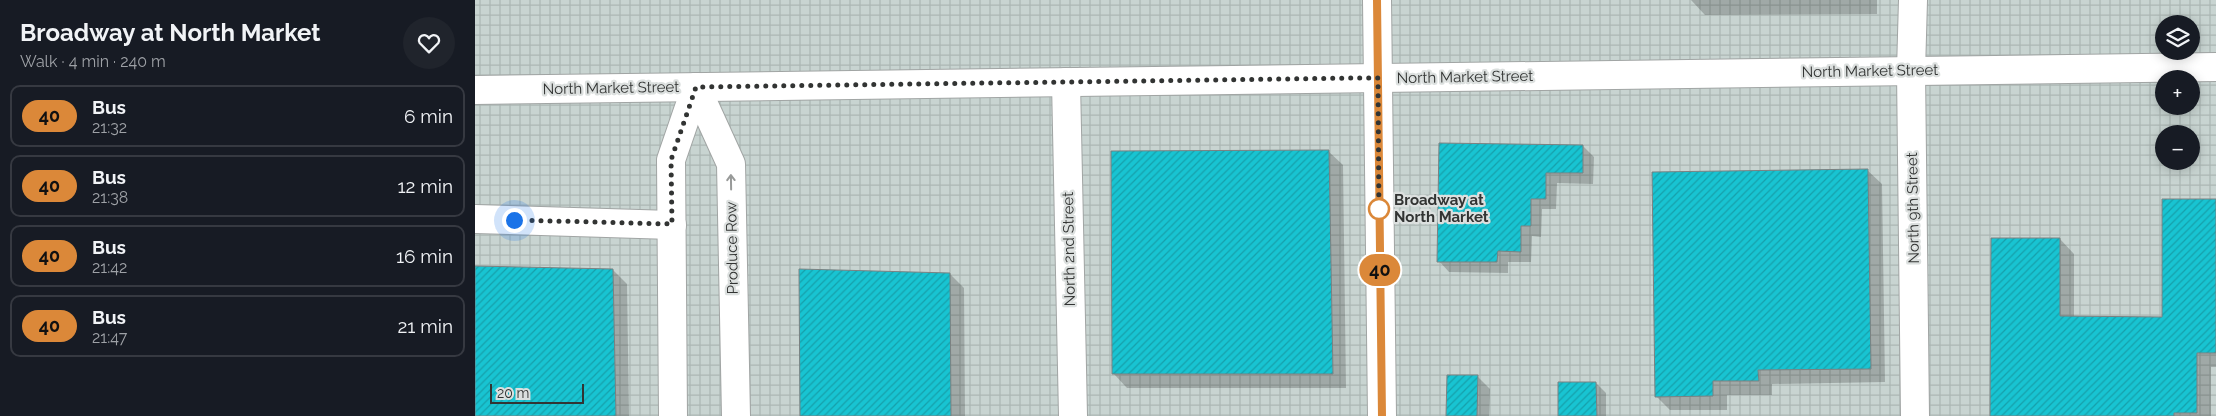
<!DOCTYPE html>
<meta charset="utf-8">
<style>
:root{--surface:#171b24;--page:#20242c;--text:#f1f3f6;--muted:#9ea1a6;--line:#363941}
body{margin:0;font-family:Raleway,sans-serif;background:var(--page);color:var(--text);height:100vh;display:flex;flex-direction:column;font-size:19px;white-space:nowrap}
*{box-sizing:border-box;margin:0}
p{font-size:16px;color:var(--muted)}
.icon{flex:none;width:28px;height:28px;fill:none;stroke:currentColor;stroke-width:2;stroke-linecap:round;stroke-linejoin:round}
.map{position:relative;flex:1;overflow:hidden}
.sheet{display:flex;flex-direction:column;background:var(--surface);width:475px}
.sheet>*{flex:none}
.badge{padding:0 10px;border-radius:16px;font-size:18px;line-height:32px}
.controls{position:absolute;left:1680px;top:15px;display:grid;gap:10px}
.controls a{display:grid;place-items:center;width:45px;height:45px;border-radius:50%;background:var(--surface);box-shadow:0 2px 12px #0003;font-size:25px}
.scale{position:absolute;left:15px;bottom:12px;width:94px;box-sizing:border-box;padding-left:5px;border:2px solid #323433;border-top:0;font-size:14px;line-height:18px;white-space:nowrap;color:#323433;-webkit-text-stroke:4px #dce0df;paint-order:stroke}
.you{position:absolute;width:25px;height:25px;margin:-12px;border:4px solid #fff;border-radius:50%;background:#1a73e8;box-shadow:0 0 0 8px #1a73e833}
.map>.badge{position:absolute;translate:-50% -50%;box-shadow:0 0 0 2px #fff}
.round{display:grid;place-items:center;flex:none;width:52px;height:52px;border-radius:26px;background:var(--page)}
.head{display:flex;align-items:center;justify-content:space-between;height:85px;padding:0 20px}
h1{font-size:24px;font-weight:700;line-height:38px}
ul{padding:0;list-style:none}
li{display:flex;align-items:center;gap:15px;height:62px;margin:0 10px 8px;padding:0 10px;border:2px solid var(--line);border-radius:10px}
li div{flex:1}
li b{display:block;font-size:19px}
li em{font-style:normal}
li .badge{min-width:55px;font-weight:700;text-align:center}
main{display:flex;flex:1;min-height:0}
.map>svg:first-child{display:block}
.industrial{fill:url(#industrial-grid);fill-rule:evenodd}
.shadow{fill:#0003}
.building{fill:url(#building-hatch);stroke:#7c8181}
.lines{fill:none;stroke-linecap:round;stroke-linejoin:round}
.minor-casing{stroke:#a1a5a4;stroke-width:30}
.major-casing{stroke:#a1a5a4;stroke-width:30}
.minor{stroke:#fff;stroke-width:28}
.major{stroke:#fff;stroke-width:28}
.oneway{stroke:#989a99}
.line-casing{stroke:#fff;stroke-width:11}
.line{stroke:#db8839;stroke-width:8}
.walk{stroke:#323433;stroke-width:5;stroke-dasharray:0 9}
.stop-dot{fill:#fff;stroke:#db8839;stroke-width:2.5}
.labels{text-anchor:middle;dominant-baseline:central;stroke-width:4.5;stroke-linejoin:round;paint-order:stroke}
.street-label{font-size:15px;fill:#323433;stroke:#dce0df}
.stop-label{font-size:15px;font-weight:bold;fill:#323433;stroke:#dce0df;text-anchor:start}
</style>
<main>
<section class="sheet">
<div class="head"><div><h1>Broadway at North Market</h1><p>Walk · 4 min · 240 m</p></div><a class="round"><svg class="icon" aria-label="heart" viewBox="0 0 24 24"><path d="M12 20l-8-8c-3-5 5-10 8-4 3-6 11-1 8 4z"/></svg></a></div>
<ul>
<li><span class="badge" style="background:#db8839;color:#111">40</span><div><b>Bus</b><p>21:32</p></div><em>6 min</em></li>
<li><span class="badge" style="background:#db8839;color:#111">40</span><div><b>Bus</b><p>21:38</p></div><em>12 min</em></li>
<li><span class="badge" style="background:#db8839;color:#111">40</span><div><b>Bus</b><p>21:42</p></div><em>16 min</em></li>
<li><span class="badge" style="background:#db8839;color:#111">40</span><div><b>Bus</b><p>21:47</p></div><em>21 min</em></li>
</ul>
</section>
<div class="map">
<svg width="1741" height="416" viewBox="0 0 1741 416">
<defs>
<pattern id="industrial-grid" width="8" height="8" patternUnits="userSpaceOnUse" patternTransform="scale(1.25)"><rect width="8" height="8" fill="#c8d4d1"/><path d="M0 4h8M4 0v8" fill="none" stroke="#acb7b4"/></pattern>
<pattern id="building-hatch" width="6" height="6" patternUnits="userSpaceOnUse" patternTransform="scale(1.25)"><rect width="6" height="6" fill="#18c4d2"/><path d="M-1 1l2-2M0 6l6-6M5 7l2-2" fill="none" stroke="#16a0ab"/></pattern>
</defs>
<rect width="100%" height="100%" fill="#dce0df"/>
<!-- industrial -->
<path class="industrial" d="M0,0h1741v416h-1741zM1689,24h27v27h-27zM1689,79h27v27h-27zM1689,134h27v27h-27z"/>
<!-- shadow -->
<g class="shadow">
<path d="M1216,0h186v14l-172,1z"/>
<path d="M965,144l143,2 11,11 -1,27 -36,-1 -1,26h-14l-1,28 -9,-1 -1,26h-23v11l-59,-1 -10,-11z"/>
<path d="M853,151l15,14 3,223h-219l-14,-15z"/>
<path d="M1392,170l15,14 3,198 -113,2v11h-45v15h-57l-14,-14z"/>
<path d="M1741,201v166h-5v49h-219l68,-177 14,15v64h89z"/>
<path d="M0,267l138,3 14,14 2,132h-154z"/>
<path d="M475,274l14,14 1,128h-164z"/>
<path d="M1002,376l13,13 -1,27h-41z"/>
<path d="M1121,383l10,10v23h-47z"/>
</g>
<!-- building -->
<g class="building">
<path d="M964,143l144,2v28h-37v26h-15v27h-10v26l-23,-1 -1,11h-60z"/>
<path d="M854,150l4,224h-221l-1,-223z"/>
<path d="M1393,169l3,200 -113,1 1,11h-46v15l-58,1 -3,-225z"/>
<path d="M1687,199h54v154h-19v60h-23v3h-184l1,-178h69v78l102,1z"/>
<path d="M0,266l138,3 3,147h-141z"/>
<path d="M324,269l151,4 1,143h-151z"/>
<path d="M972,375h31l-1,41h-31z"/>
<path d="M1083,382h38l1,34h-39z"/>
</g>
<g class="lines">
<!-- minor casing -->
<g class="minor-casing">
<g id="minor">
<path d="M1438,0l-2,71 4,345"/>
<path d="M591,82l7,334"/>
<path d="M221,87l35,77 5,252"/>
<path d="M0,90l1741,-23"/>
<path d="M0,219l197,6"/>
<path d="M198,416l-2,-256 25,-73"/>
</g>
</g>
<!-- major casing -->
<g class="major-casing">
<path id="major" d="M902,0l5,416"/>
</g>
<!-- minor -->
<use href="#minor" class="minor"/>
<!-- major -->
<use href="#major" class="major"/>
</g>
<!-- one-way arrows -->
<defs><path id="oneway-shaft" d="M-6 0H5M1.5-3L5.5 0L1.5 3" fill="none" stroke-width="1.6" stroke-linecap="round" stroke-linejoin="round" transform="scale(1.25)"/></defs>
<use class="oneway" href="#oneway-shaft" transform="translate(256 182) rotate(-91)"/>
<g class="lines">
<!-- line casing -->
<g class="line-casing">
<path id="line" d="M902,0l5,416"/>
</g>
<!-- line -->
<use href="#line" class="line"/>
<!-- walk -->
<path class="walk" d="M39,220l158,4 -1,-64 25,-73 662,-9h20l1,139v-8"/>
</g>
<!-- markers -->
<circle class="stop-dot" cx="904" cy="209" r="10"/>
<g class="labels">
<!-- street labels -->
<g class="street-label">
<text transform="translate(1395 71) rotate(-1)">North Market Street</text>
<text transform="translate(990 77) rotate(-1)">North Market Street</text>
<text transform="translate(136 88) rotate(-1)">North Market Street</text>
<text transform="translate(1438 208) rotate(-91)">North 9th Street</text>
<text transform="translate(257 248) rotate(-91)">Produce Row</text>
<text transform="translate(594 249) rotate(-91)">North 2nd Street</text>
</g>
<!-- stop labels -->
<g class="stop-label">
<text x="919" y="200">Broadway at<tspan x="919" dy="17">North Market</tspan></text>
</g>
</g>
</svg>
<div class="controls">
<a><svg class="icon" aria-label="layers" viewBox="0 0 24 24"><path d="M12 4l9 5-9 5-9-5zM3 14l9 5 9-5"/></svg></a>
<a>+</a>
<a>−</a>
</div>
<div class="scale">20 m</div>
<div class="you" style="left:39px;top:220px"></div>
<b class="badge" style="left:905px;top:270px;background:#db8839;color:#111">40</b>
</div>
</main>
